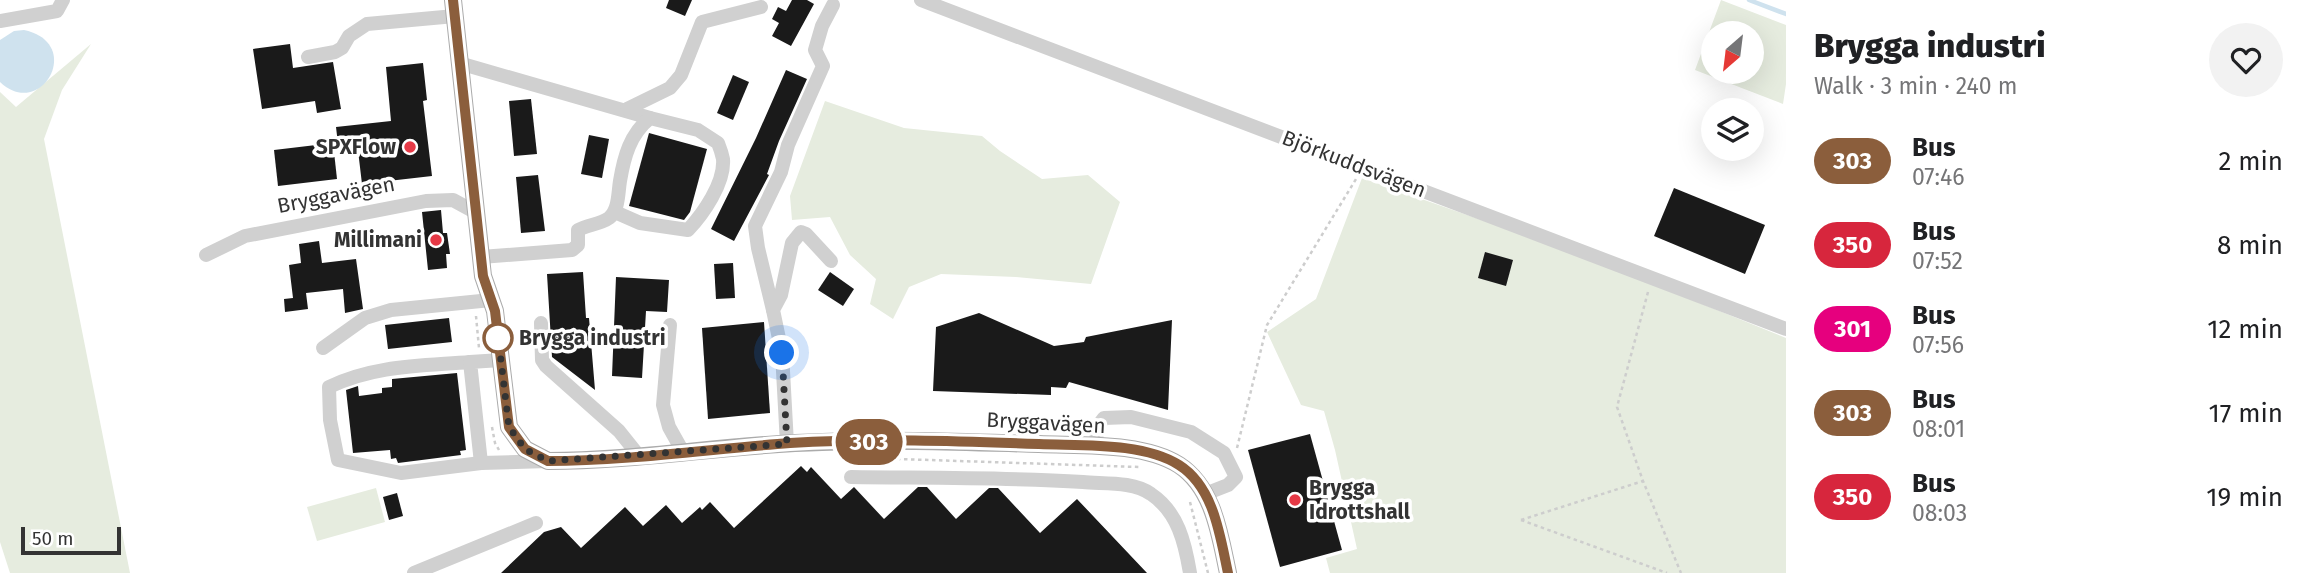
<!DOCTYPE html>
<meta charset="utf-8">
<style>
:root{--surface:#fff;--page:#f2f2f2;--text:#202124;--muted:#757577}
body{margin:0;font-family:"Fira Sans",sans-serif;background:var(--page);color:var(--text);height:100vh;display:flex;flex-direction:column;font-size:26px;white-space:nowrap}
*{box-sizing:border-box;margin:0}
p{font-size:23px;color:var(--muted)}
.icon{flex:none;width:38px;height:38px;fill:none;stroke:currentColor;stroke-width:2;stroke-linecap:round;stroke-linejoin:round}
.map{position:relative;flex:1;overflow:hidden}
.side{display:flex;flex-direction:column;background:var(--surface);width:525px}
.side>*{flex:none}
.badge{padding:0 14px;border-radius:23px;font-size:24px;line-height:46px}
.needle{width:46px;rotate:208deg}
.tools{position:absolute;left:1701px;top:21px;display:grid;gap:14px}
.tools a{display:grid;place-items:center;width:63px;height:63px;border-radius:50%;background:var(--surface);box-shadow:0 7px 28px #0002;font-size:35px}
.scale{position:absolute;left:21px;bottom:18px;width:100px;box-sizing:border-box;padding-left:7px;border:4px solid #333;border-top:0;font-size:19px;line-height:24px;white-space:nowrap;color:#333;-webkit-text-stroke:5px #fff;paint-order:stroke}
.you{position:absolute;width:35px;height:35px;margin:-18px;border:5px solid #fff;border-radius:50%;background:#1a73e8;box-shadow:0 0 0 10px #1a73e833}
.map>.badge{position:absolute;translate:-50% -50%;box-shadow:0 0 0 4px #fff}
.round{display:grid;place-items:center;flex:none;width:74px;height:74px;border-radius:37px;background:var(--page)}
.overview{display:flex;align-items:center;justify-content:space-between;height:119px;padding:0 28px}
h1{font-size:33px;font-weight:800;line-height:52px}
ul{padding:0;list-style:none}
li{display:flex;align-items:center;gap:21px;height:84px;padding:0 28px}
li div{flex:1}
li b{display:block;font-size:26px}
li em{font-style:normal}
li .badge{min-width:77px;font-weight:700;text-align:center}
main{display:flex;flex:1;min-height:0}
.map>svg:first-child{display:block}
.green{fill:#e6ecdf;fill-rule:evenodd}
.water{fill:#cfe2ee}
.lines{fill:none;stroke-linecap:round;stroke-linejoin:round}
.stream{stroke:#cfe2ee;stroke-width:4.5}
.building{fill:#1a1a1a}
.path{stroke:#cdcdcd;stroke-width:2.5;stroke-dasharray:3.5 3.5;stroke-linecap:butt}
.minor{stroke:#d0d0d0;stroke-width:14}
.major{stroke:#ababab;stroke-width:18}
.line-casing{stroke:#fff;stroke-width:16}
.line{stroke:#8b5e3c;stroke-width:10}
.walk{stroke:#333;stroke-width:7;stroke-dasharray:0 12.6}
.poi-dot{fill:#e63946;stroke:#fff;stroke-width:2.5}
.stop-dot{fill:#fff;stroke:#8b5e3c;stroke-width:3.5}
.labels{text-anchor:middle;dominant-baseline:central;stroke-width:7;stroke-linejoin:round;paint-order:stroke}
.poi-label{font-size:21px;font-weight:bold;fill:#333;stroke:#fff;text-anchor:end}
.street-label{font-size:21px;fill:#333;stroke:#fff}
.stop-label{font-size:21px;font-weight:bold;fill:#333;stroke:#fff;text-anchor:start}
</style>
<main>
<div class="map">
<svg width="1786" height="573" viewBox="0 0 1786 573">
<rect width="100%" height="100%" fill="#fff"/>
<!-- green -->
<g class="green">
<path d="M1721,0l65,25v59l-3,20 -88,-34zM1752,33v39h-39v-39z"/>
<path d="M91,44l-29,46 -18,49 86,434h-120l-10,-31v-450l16,15z"/>
<path d="M825,101l79,27 78,8 18,15 42,28 46,-4 32,27 -29,82 -75,-7 -75,-3 -32,13 -16,32 -23,-15 6,-25 -26,-24 -20,-38 -38,3 -2,-24z"/>
<path d="M1362,178l224,79 200,81v235h-456l-4,-15 31,-9 -22,-99 -11,-39 -23,-6 -34,-73 49,-33z"/>
<path d="M376,488l9,34 -68,19 -10,-34z"/>
</g>
<!-- water -->
<path class="water" d="M24,30c61,13 17,91 -24,52v-42l14,-9z"/>
<g class="lines">
<!-- stream -->
<path class="stream" d="M1749,0l37,14"/>
</g>
<!-- building -->
<g class="building">
<path d="M669,0h23l-7,16 -19,-8z"/>
<path d="M792,0h15l7,4 -23,42 -19,-10 7,-13 -7,-4 6,-12 8,4z"/>
<path d="M290,44l3,24 40,-6 8,47 -24,4 -2,-12 -53,8 -9,-60z"/>
<path d="M423,63l4,37 -4,1 9,75 -70,8 -5,-42 -19,2 -2,-17 55,-6 -5,-54z"/>
<path d="M786,70l21,9 -28,62 -12,33 2,1 -35,66 -23,-12 45,-91z"/>
<path d="M733,75l16,7 -16,38 -16,-7z"/>
<path d="M531,99l6,55 -23,2 -5,-55z"/>
<path d="M649,133l58,16 -17,63 -6,8 -55,-14z"/>
<path d="M589,135l20,4 -7,39 -21,-4z"/>
<path d="M333,143l4,36 -59,7 -4,-36z"/>
<path d="M538,175l7,56 -24,2 -5,-56z"/>
<path d="M1674,188l91,37 -20,49 -91,-38z"/>
<path d="M441,210l2,23h4l3,21h-4l1,14 -19,2 -6,-58z"/>
<path d="M319,241l3,22 34,-4 7,50 -18,4 -2,-24 -37,4 2,16 -23,3 -1,-13 9,-1 -4,-33 12,-2 -2,-19z"/>
<path d="M1485,252l28,8 -7,26 -28,-8z"/>
<path d="M733,263l2,35 -19,1 -2,-35z"/>
<path d="M583,272l3,46h3l6,72 -43,-33 -5,-83z"/>
<path d="M830,272l24,17 -11,17 -25,-16z"/>
<path d="M616,277l53,3 -2,32 -21,-1 -4,67 -30,-2z"/>
<path d="M979,313l75,33 30,-4 2,-5 86,-17 -4,90 -99,-28 -3,6 -15,-1v8l-118,-4 3,-64z"/>
<path d="M449,318l3,24 -64,7 -3,-24z"/>
<path d="M764,322l6,91 -62,6 -6,-91z"/>
<path d="M457,373l9,77 -6,1 1,4 -63,8 -2,-5 -5,1 -1,-9 -37,3 -7,-63 12,-4 1,10 23,-3v-5l10,-1v-8z"/>
<path d="M1310,434l32,116 -62,17 -32,-117z"/>
<path d="M801,466l6,6 4,-5 30,32 13,-12 30,32 34,-32h9l29,32 33,-31h9l42,45 37,-34 70,74h-646l43,-41 17,-5 20,21 44,-41 18,19 23,-21 16,18 18,-16 2,3 8,-8 24,26z"/>
<path d="M397,493l6,23 -14,4 -6,-23z"/>
</g>
<g class="lines">
<!-- path -->
<g class="path">
<path d="M1648,292l-31,115 26,74 38,92"/>
<path d="M476,316l3,32"/>
<path d="M492,427l3,16 4,7"/>
<path d="M1237,448l30,-123 89,-146"/>
<path d="M869,458l270,9"/>
<path d="M1190,502l18,71"/>
<path d="M1521,520l146,53"/>
<path d="M1521,520l122,-39"/>
</g>
<!-- minor -->
<g class="minor">
<path d="M921,0l865,329"/>
<path d="M0,21l57,-10 6,-11"/>
<path d="M308,57l27,-5 7,-4 7,-12 18,-12 88,-8"/>
<path d="M459,63l191,55"/>
<path d="M627,109l43,-21 11,-13 21,-53 59,-15"/>
<path d="M206,255l39,-19 181,-35 27,-1 22,12"/>
<path d="M481,257l91,-7 6,-5v-15c9,-5 23,-6 31,-12 10,-8 9,-25 11,-37 4,-24 10,-47 30,-63l48,12 20,13c2,5 4,11 5,16 2,24 -20,55 -35,71l-48,-7 -25,-11"/>
<path d="M773,310l-15,-62 -3,-22 26,-54 7,-27 35,-79 -8,-16 7,-24 11,-21"/>
<path d="M541,323l1,37 4,6 73,65 20,25"/>
<path d="M670,325l-7,80 6,22 14,25"/>
<path d="M323,348l42,-30 26,-8 100,-10"/>
<path d="M470,362c-48,4 -96,3 -141,25l1,33 8,40 63,13 80,-10 67,-2"/>
<path d="M787,444l-5,-91 -9,-43 8,-15 11,-52 9,-11 5,2 25,27"/>
<path d="M1095,447l3,-21 6,-8 27,-1 60,15 33,21 12,24 -8,8 -23,9"/>
<path d="M481,463l-11,-101 31,-2"/>
<path d="M851,477c77,1 155,0 232,5 20,2 50,-1 68,12 27,18 34,49 39,79"/>
<path d="M414,573l122,-50"/>
</g>
<!-- major -->
<path class="major" d="M453,0l30,276 12,35 14,116 16,22 23,12c91,0 182,-17 274,-19 72,-3 145,0 217,2 42,2 104,-2 140,21 35,23 41,71 49,108"/>
</g>
<g class="lines">
<!-- line casing -->
<g class="line-casing">
<path id="line" d="M453,0l30,276 12,35 14,116 16,22 23,12c80,0 162,-12 242,-18 83,-5 167,-2 249,1 42,2 104,-2 140,21 35,22 41,71 49,108"/>
</g>
<!-- line -->
<use href="#line" class="line"/>
<!-- walk -->
<path class="walk" d="M498,338v-2l11,91 16,22 23,12 239,-17 -5,-91"/>
</g>
<!-- markers -->
<g class="poi-dot">
<circle cx="410" cy="147" r="7"/>
<circle cx="436" cy="240" r="7"/>
<circle cx="1295" cy="500" r="7"/>
</g>
<circle class="stop-dot" cx="498" cy="338" r="14"/>
<g class="labels">
<!-- poi labels -->
<g class="poi-label">
<text x="396" y="147">SPXFlow</text>
<text x="422" y="240">Millimani</text>
<text x="1309" y="488" text-anchor="start">Brygga<tspan x="1309" dy="24">Idrottshall</tspan></text>
</g>
<!-- street labels -->
<g class="street-label">
<text transform="translate(1354 164) rotate(21)">Björkuddsvägen</text>
<text transform="translate(336 195) rotate(-11)">Bryggavägen</text>
<text transform="translate(1046 423) rotate(3)">Bryggavägen</text>
</g>
<!-- stop labels -->
<g class="stop-label">
<text x="519" y="338">Brygga industri</text>
</g>
</g>
</svg>
<div class="tools">
<a><svg class="needle" viewBox="-14 -14 28 28"><path d="M0-13l5 13h-10z" fill="#e53935"/><path d="M0 13l5-13h-10z" fill="#757577"/></svg></a>
<a><svg class="icon" aria-label="layers" viewBox="0 0 24 24"><path d="M12 4l9 5-9 5-9-5zM3 14l9 5 9-5"/></svg></a>
</div>
<div class="scale">50 m</div>
<div class="you" style="left:782px;top:353px"></div>
<b class="badge" style="left:869px;top:442px;background:#8b5e3c;color:#fff">303</b>
</div>
<section class="side">
<div class="overview"><div><h1>Brygga industri</h1><p>Walk · 3 min · 240 m</p></div><a class="round"><svg class="icon" aria-label="heart" viewBox="0 0 24 24"><path d="M12 20l-8-8c-3-5 5-10 8-4 3-6 11-1 8 4z"/></svg></a></div>
<ul>
<li><span class="badge" style="background:#8b5e3c;color:#fff">303</span><div><b>Bus</b><p>07:46</p></div><em>2 min</em></li>
<li><span class="badge" style="background:#d7263d;color:#fff">350</span><div><b>Bus</b><p>07:52</p></div><em>8 min</em></li>
<li><span class="badge" style="background:#e6007e;color:#fff">301</span><div><b>Bus</b><p>07:56</p></div><em>12 min</em></li>
<li><span class="badge" style="background:#8b5e3c;color:#fff">303</span><div><b>Bus</b><p>08:01</p></div><em>17 min</em></li>
<li><span class="badge" style="background:#d7263d;color:#fff">350</span><div><b>Bus</b><p>08:03</p></div><em>19 min</em></li>
</ul>
</section>
</main>
